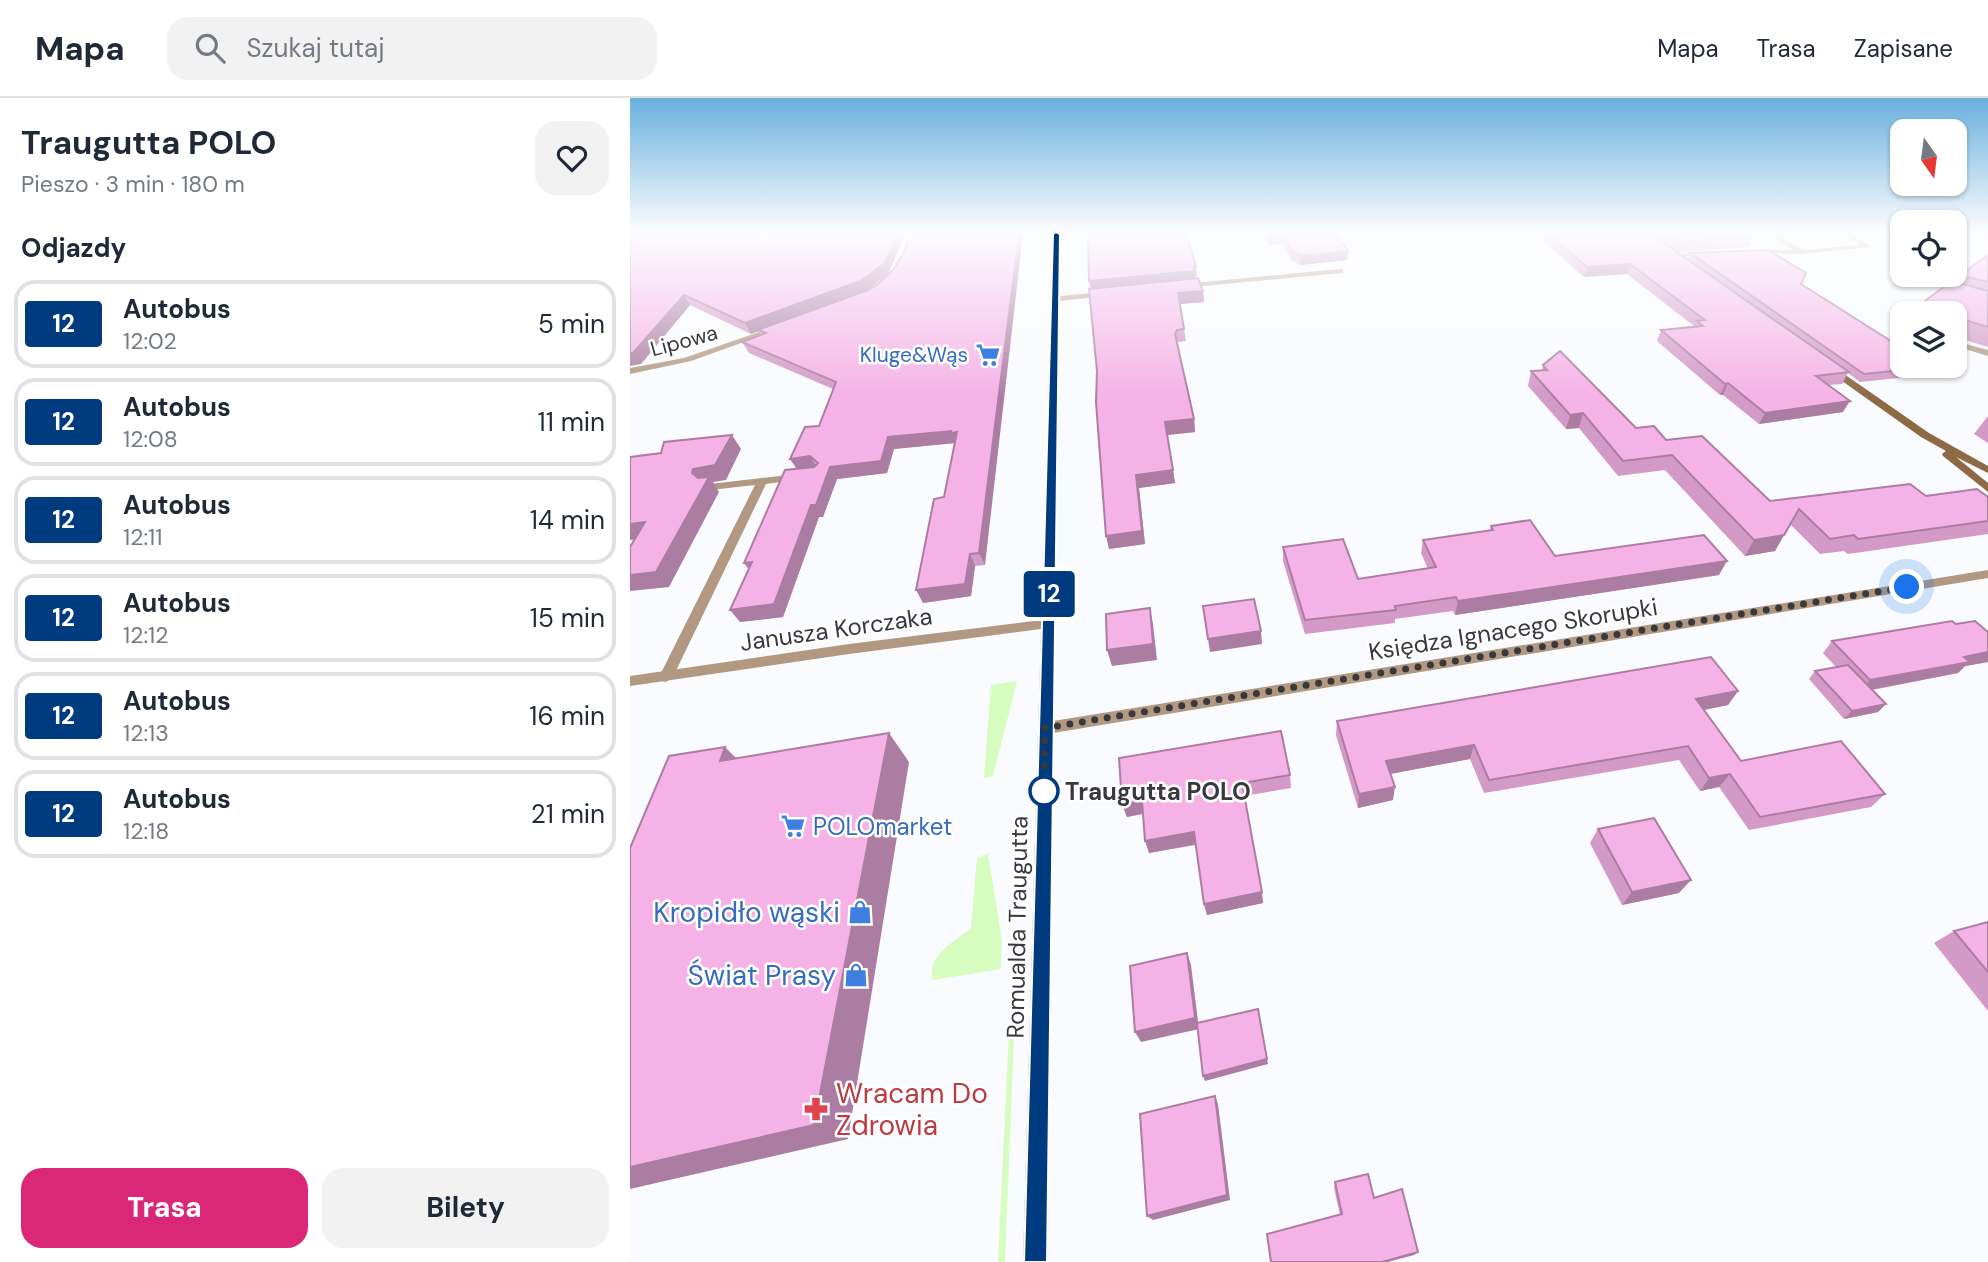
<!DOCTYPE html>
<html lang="pl">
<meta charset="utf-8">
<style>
:root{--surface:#fff;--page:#f2f2f3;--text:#1f2937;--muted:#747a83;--line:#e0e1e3;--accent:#db2777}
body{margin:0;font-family:"DM Sans",sans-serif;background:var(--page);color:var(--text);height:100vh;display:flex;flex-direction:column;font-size:26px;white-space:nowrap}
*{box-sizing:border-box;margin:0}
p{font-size:23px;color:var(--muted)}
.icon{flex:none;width:38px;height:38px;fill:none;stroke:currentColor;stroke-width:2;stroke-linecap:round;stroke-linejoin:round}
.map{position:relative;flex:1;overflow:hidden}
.details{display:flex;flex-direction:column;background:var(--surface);width:630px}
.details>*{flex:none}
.badge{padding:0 14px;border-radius:5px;font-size:24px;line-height:46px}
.needle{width:46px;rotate:166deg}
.controls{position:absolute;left:1260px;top:21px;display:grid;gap:14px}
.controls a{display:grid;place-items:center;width:77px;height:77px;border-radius:14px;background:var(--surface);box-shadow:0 2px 5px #0004;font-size:35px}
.you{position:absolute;width:35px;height:35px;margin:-18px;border:5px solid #fff;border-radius:50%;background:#1a73e8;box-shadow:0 0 0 10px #1a73e833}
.map>.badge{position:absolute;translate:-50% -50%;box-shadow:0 0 0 4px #fff}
h2{padding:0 21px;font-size:26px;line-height:63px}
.round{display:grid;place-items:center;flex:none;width:74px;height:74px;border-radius:21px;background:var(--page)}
.headline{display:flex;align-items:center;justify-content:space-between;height:119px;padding:0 21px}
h1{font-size:33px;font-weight:700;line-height:52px}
.action{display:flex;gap:14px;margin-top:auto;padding:14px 21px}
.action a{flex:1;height:80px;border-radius:21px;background:var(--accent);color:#fff;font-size:28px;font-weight:700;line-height:80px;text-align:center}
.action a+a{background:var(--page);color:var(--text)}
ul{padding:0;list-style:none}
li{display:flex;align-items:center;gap:21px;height:88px;margin:0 14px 10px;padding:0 7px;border:4px solid var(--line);border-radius:21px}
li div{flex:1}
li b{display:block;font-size:26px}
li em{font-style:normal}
li .badge{min-width:77px;font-weight:700;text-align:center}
header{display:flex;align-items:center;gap:42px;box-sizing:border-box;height:98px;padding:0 35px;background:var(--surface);border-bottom:2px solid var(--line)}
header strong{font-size:33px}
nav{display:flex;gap:38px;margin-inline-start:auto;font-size:24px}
.search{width:490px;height:63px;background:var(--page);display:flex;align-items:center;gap:18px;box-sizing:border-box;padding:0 24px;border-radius:21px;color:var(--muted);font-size:26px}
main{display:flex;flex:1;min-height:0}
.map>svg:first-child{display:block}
.green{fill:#d6fcc0}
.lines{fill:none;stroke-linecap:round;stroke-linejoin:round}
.service{fill:#b29880;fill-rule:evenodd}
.minor{fill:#b29880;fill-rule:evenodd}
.secondary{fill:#8d6944;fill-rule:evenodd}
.wall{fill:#d399c7}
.shaded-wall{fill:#ac7da2}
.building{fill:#f5b2e7;stroke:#ac7da2;stroke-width:2}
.line{fill:#003b80;stroke:#fff;stroke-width:2}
.walk{stroke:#37393c;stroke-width:7;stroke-dasharray:0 12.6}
.stop-dot{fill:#fff;stroke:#003b80;stroke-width:3.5}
.labels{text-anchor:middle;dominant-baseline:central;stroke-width:5;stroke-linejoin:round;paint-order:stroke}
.far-street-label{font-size:21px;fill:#37393c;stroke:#fff}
.far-shop-label{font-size:21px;fill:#366cbe;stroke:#fff;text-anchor:end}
.street-label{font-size:24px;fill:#37393c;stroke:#fff}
.stop-label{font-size:24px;font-weight:bold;fill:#37393c;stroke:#fff;text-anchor:start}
.shop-label{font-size:24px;fill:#366cbe;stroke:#fff;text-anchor:start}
.near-shop-label{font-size:28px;fill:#366cbe;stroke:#fff;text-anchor:end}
.near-health-label{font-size:28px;fill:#be3a42;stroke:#fff;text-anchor:start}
</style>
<header>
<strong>Mapa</strong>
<div class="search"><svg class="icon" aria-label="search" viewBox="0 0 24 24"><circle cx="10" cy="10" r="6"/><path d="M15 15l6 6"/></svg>Szukaj tutaj</div>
<nav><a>Mapa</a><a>Trasa</a><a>Zapisane</a></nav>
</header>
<main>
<section class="details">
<div class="headline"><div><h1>Traugutta POLO</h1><p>Pieszo · 3 min · 180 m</p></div><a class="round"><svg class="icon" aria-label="heart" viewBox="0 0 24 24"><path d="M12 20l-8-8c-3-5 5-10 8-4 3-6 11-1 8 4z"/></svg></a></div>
<h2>Odjazdy</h2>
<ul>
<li><span class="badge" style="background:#003b80;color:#fff">12</span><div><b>Autobus</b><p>12:02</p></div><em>5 min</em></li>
<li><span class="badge" style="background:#003b80;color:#fff">12</span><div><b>Autobus</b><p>12:08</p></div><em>11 min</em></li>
<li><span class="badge" style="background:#003b80;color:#fff">12</span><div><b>Autobus</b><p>12:11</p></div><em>14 min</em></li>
<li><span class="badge" style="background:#003b80;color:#fff">12</span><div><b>Autobus</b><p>12:12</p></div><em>15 min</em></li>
<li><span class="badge" style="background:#003b80;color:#fff">12</span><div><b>Autobus</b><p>12:13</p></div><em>16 min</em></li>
<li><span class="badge" style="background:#003b80;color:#fff">12</span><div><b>Autobus</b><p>12:18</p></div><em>21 min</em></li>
</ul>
<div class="action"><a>Trasa</a><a>Bilety</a></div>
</section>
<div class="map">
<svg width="1358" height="1164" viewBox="0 0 1358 1164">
<rect width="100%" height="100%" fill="#f9fbfe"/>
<!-- green -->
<g class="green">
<path d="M387,583l-24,95 -9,2 7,-93z"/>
<path d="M358,756l14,86 -1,29 -68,11c-7,-24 21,-38 38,-52l6,-70z"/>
<path d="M379,934l5,5 -9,225h-7z"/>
</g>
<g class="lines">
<!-- service -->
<g class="service">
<path d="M1138,136h8l27,16 58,-5 -18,-11h8l21,13 -71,7 -50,-1 2,-3h40z"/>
<path d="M1079,153l2,3 -39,4 -4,-2z"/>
<path d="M168,376l5,3 -1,2 -36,5 -93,193 -7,5 -5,-1 -2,-4 96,-192 -45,5 -5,-3 5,-3z"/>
</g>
<!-- minor -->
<g class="minor">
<path d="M423,136h6v62l47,-4 4,2 -4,2 -47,5 -6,420 935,-151v8l-935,155 -6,529h-24l18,-633 -192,25 -219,32v-10l219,-32 193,-24z"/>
<path d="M710,171h3v4l-161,15 -4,-2 4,-2z"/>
<path d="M146,228l7,2 -92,33 -61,13v-6l54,-10z"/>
<path d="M1325,243l33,9v6l-33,-10z"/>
</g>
<!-- secondary -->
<path class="secondary" d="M1198,269h6l95,66 59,33v7l-32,-16 32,26v9l-45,-36 -1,-2 4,-3 -25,-14 -93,-66z"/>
</g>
<!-- wall -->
<g class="wall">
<path d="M0,136l236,57 12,-7 15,-14 10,-16 7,-20 75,331 -10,1 -4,30 -48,7 32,-160 -61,6 -7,24 -50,6 -14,38h-4l-36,100 -43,5 56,-153 23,-43 14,-37 -84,-36 -7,-11 19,-7 -2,-4 -8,3 -61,-29 -49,59z"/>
<path d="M633,136h73l12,17 -1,9 -47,5 -9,-5 -8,-16 -14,1z"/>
<path d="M905,136h116l37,26 2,-7 111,31 131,83 -5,8 -67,7 -12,-9 -6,11 -14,1 15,27 -84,12 -36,-29h-3l-63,-54 4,-11 33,-4 -67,-52 -43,3z"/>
<path d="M1022,136h96l5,3 -4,10 -72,5z"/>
<path d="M1346,136h12v5z"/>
<path d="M1358,157v92l-33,-10v-24h-41l4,-7 38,-24 4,-7z"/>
<path d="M566,168l1,10h-1v3l7,12 1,11 -24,2 6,37 -8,1v2l16,75 1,13 -28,3 8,48 -36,5 6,56 -36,5 -12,-178 -8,-82z"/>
<path d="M913,267l93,63 30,12 104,61 156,-5 62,1v37l-140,20 -4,-3 -24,3 -30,-30 -15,27 -30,5 -80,-86 -47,6 -39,-48 -13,1 -38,-43 3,-15 11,-1z"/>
<path d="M1358,318v27l-14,-9z"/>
<path d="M861,428l64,30 164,19 -264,40 -2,-4 -58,8v4l-90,11 -22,-73v-14l75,32 70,-10 -7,-16 2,-13 67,-10z"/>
<path d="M1326,526l32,8v30l-23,4 -7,7 -86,17 14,14 -8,8 -34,7 -35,-40 6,-8 21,-4 -13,-14 9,-12z"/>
<path d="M1108,593l-10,14 -24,5 37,51 144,33 -14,13 -122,23 -30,-43 -19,4 -21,-31 -195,33 -14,-34 -80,15 3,26 -35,8 -22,-73 1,-14z"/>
<path d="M660,677l1,13 -47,8 19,107 -56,12 -3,-11 -8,-59 -47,8 -6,-39 -16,3 -5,-13z"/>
<path d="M968,731l81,64 -57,12 -32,-62z"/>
<path d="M1358,824v89l-54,-68 20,-12z"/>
<path d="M705,1084l39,16 40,57 -74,-40 -6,-27z"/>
</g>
<!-- shaded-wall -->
<g class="shaded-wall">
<path d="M0,136h56l-56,4z"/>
<path d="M268,136h8l-18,40 -23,18 -114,42 -6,-11z"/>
<path d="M389,136h4l-38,331 -6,-12z"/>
<path d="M653,136v10l-14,1 -1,-9z"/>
<path d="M718,153l-1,9 -47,5v-9z"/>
<path d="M1000,166l-3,10 -43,3 3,-10z"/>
<path d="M565,173l1,9 -105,10 -2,-9z"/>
<path d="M573,193l1,11 -25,2 -1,-11z"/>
<path d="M54,197l6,10 -49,59 -11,2v-13z"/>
<path d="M1098,285l-5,12h-3l5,-11z"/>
<path d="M1220,303l-7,11 -84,12 6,-11z"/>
<path d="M953,315l-4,15 -13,1 4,-14z"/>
<path d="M564,321l1,13 -28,3 -2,-13z"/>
<path d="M321,333l6,1 -2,11 -61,6 -7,24 -50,6 -14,38h-4l-36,100 -43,5 -10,-12 100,-143 58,-30z"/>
<path d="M102,337l9,14 -15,31 -13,2 6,10 -50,95 -39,4v-16l62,-102 1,-4z"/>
<path d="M180,358l7,12 -19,3 -8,-12z"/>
<path d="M543,372l2,13 -36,5 6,56 -36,5 -3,-13 30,-61z"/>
<path d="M15,424l13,15 -28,3v-16z"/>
<path d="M1154,437l-9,16 -30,5 9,-16z"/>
<path d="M340,456l5,12 -4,30 -48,7 -7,-13z"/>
<path d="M1097,463l-8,14 -264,40 3,-14z"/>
<path d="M122,464l1,13 -9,-12z"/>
<path d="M520,510l3,16 4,36 -45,6 -5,-16z"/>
<path d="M631,533l1,13 -52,8 -2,-13z"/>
<path d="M1358,554v10l-23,4 -7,7 -99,19 11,-12 94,-23z"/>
<path d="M1108,593l-10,14 -40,8 8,-14z"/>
<path d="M1256,606l-8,8 -34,7 8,-8z"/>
<path d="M259,635l20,29 -61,377 -218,50v-22z"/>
<path d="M844,647l-4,14 -86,16 2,-14z"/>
<path d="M95,649l29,29 -34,-15z"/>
<path d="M1100,676l-11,13 -19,4 9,-13z"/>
<path d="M765,689l-2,13 -35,8 1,-14z"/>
<path d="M512,703l4,12 -19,4 -5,-13z"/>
<path d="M564,734l3,12 -48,9 -4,-12z"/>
<path d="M1061,782l-12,13 -57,12 10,-13z"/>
<path d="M632,794l1,11 -56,12 -3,-11z"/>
<path d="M557,855l4,12 8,64 -58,13 -6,-10z"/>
<path d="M637,961l1,5 -63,17 -2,-5z"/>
<path d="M585,998l3,8 12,96 -77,20 -6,-4z"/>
<path d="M788,1154l-4,3 -26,7h-6z"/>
</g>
<!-- building -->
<g class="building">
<path d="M29,136h239l-14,30 -24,17 -115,42 -61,-28 -51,58h-3v-117z"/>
<path d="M280,136h109l-40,319 -9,1 -5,30 -49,6 18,-91 10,-2 13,-65 -6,1v-2l-63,6 -7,24 -51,6 -14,38h-5l-37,99 -44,6 22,-48 -8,1 41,-93 29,-3 4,-4 -8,-7 -20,3 15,-32 14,-1 17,-44 -94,-40 24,-9 -8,-3 110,-40 10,-6 15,-14 10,-16z"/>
<path d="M458,136h98l10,32 -2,1 1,4 -106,10z"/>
<path d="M638,136h68l12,17 -48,5 -9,-6 -8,-16 -15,2z"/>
<path d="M918,136h103l198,138 -33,4 34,25 -85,12 -37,-30 -3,1 -64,-54 42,-4 -6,-5 8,-1 -75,-56 -43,3z"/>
<path d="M1039,136h79l5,3 -73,5z"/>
<path d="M1138,152l38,23 -5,11 101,64v18h28l2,1 -68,7 -174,-121z"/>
<path d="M1358,157v27l-28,-7z"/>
<path d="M568,180l5,13 -25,2 6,36 -7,1 -2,4 19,85 -29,3 8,48 -37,5 6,56 -36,5 -10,-134 1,-31 -8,-82z"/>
<path d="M1322,183l36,10v36l-33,-10v-4h-12l-25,-7z"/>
<path d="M930,253l76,77 18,-2 12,14 36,-4 68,65 140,-17 16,12 51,-7 11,8v24l-130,18 -4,-4 -24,4 -31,-30 -15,26 -30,5 -82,-85 -49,6 -40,-48 -13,2 -39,-44 16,-1 -4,-5z"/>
<path d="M102,337l-17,30 -22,4 -1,4 6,5 11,-1 -53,95 -26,3v-28l15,-25 -15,2v-67l31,-4 3,-11z"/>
<path d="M900,422l25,36 149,-21 23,26 -269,40 -2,-4 -61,9 1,4 -91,10 -22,-73 60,-8 15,40 78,-12 -13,-27 70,-10 -2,-4z"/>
<path d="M624,501l7,32 -53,8 -5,-33z"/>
<path d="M520,510l3,36 -46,6 -1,-36z"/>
<path d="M1322,523l4,3 19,-3 13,11v20l-24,5 6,5 -100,18 -38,-39z"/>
<path d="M1081,559l27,34 -42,8 45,62 100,-20 44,53 -125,23 -30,-43 -21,4 -21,-32 -199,34 -15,-35 -88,16 9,26 -36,7 -22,-73z"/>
<path d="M1218,567l38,39 -34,7 -37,-40z"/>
<path d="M651,633l9,44 -48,8 20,109 -58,12 -10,-72 -49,9 -3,-40 -20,3 -3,-46z"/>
<path d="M259,635l-75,392 -184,42v-319l39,-92 56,-9 -5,14z"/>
<path d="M1024,720l37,62 -59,12 -34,-63z"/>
<path d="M1358,824v50l-34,-41z"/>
<path d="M557,855l8,65 -60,14 -5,-66z"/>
<path d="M628,911l9,50 -64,17 -6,-53z"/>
<path d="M585,998l12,99 -80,21 -7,-102z"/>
<path d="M738,1076l6,24 28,-9 16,63 -36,10h-111l-4,-28 75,-20 -7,-32z"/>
</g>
<!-- sky -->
<linearGradient id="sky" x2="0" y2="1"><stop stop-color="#69b0de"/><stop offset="0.45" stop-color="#fcfdff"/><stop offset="1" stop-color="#fcfdff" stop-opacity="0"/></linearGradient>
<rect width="1358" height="299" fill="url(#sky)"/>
<!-- line -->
<path class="line" d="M426,134l4,2 -13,1028h-23l29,-1028z"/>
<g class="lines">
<!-- walk -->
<path class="walk" d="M414,693l1,-63 862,-141"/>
</g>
<!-- icons -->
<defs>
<g id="supermarket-bare" transform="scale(1.89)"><path d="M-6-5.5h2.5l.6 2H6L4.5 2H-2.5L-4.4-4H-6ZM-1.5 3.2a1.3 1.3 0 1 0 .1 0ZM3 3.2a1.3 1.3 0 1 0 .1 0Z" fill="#3f7fe0" stroke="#fff" stroke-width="2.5" paint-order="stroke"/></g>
<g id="shop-bare" transform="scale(1.89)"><path d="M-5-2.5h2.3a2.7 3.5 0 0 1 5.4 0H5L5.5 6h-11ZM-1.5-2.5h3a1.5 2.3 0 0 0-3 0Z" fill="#3f7fe0" stroke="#fff" stroke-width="2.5" paint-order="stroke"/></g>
<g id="pharmacy-bare" transform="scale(1.89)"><path d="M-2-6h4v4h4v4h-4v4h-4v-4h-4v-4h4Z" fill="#e0444e" stroke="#fff" stroke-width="2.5" paint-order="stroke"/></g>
</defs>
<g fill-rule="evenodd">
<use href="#supermarket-bare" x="358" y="257"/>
<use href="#supermarket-bare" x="163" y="728"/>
<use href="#shop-bare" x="230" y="814"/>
<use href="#shop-bare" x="226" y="877"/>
<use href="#pharmacy-bare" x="186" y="1011"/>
</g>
<!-- markers -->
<circle class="stop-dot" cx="414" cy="693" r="14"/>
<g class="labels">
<!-- far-street labels -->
<g class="far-street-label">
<text transform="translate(54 243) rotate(-15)">Lipowa</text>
</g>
<!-- far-shop labels -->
<g class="far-shop-label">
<text x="338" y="257">Kluge&amp;Wąs</text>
</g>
<!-- street labels -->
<g class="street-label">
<text transform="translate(206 531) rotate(-8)">Janusza Korczaka</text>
<text transform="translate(883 531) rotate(-9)">Księdza Ignacego Skorupki</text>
<text transform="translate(387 829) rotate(-89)">Romualda Traugutta</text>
</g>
<!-- stop labels -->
<g class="stop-label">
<text x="435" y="693">Traugutta POLO</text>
</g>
<!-- shop labels -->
<g class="shop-label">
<text x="183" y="728">POLOmarket</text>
</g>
<!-- near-shop labels -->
<g class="near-shop-label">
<text x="210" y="814">Kropidło wąski</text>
<text x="206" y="877">Świat Prasy</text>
</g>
<!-- near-health labels -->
<g class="near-health-label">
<text x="206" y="995">Wracam Do<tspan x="206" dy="32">Zdrowia</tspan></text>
</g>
</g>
</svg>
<div class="controls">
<a><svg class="needle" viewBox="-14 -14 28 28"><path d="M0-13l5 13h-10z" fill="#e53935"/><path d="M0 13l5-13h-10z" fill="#747a83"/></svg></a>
<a><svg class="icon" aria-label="locate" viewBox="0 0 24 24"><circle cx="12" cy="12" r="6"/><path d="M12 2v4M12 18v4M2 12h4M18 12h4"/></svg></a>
<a><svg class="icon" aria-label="layers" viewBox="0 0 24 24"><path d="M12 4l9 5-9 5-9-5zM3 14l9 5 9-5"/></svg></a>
</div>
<div class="you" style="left:1277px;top:489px"></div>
<b class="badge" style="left:419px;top:496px;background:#003b80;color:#fff">12</b>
</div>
</main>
